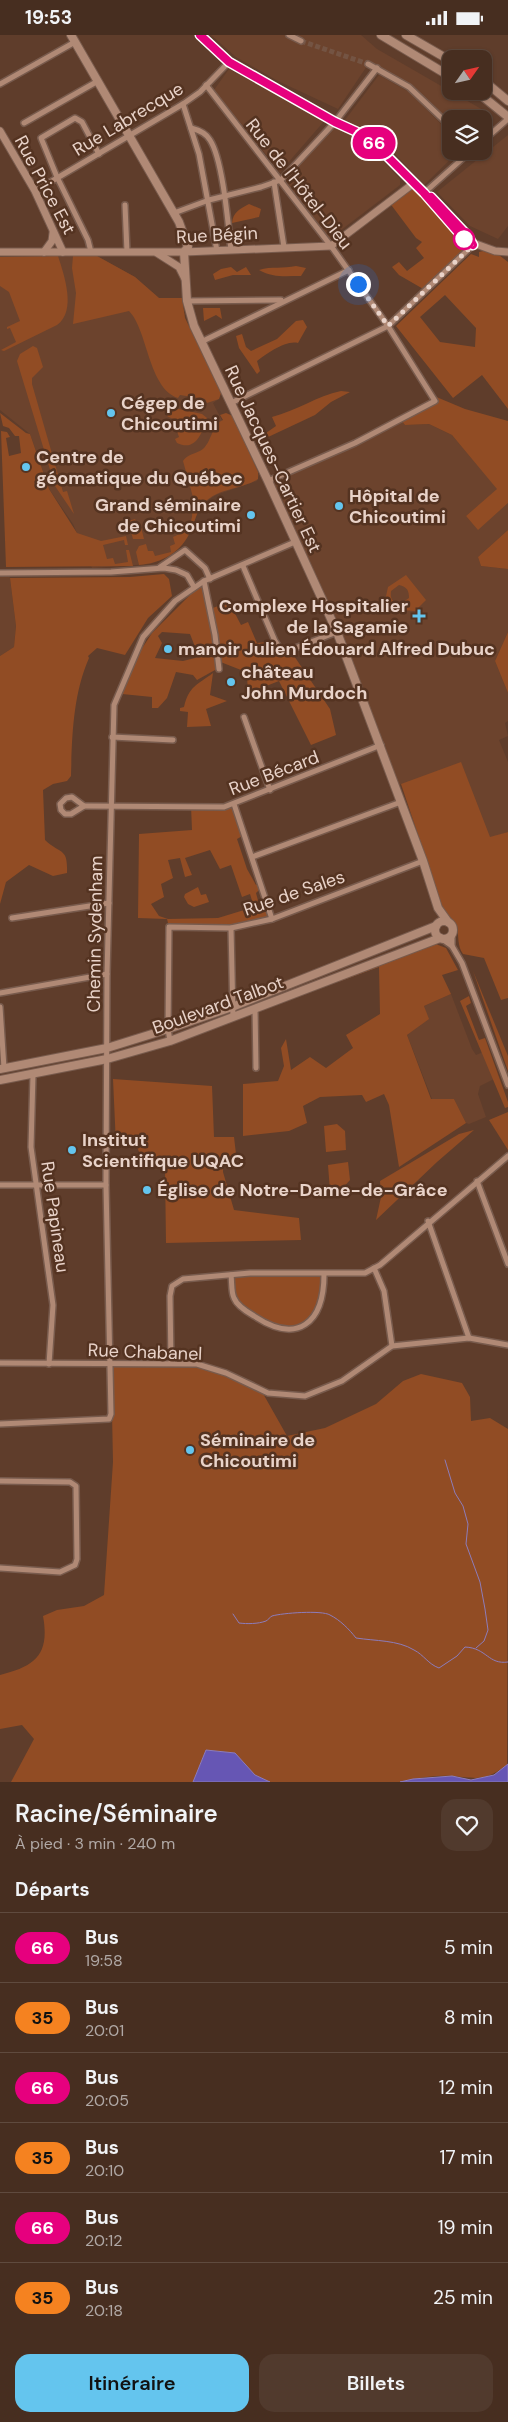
<!DOCTYPE html>
<html lang="fr">
<meta charset="utf-8">
<style>
:root{--surface:#472e20;--page:#513a2d;--text:#f1f3f6;--muted:#b0a8a5;--line:#5f4a3e;--accent:#64c5ee}
body{margin:0;font-family:"DM Sans",sans-serif;background:var(--page);color:var(--text);height:100vh;display:flex;flex-direction:column;font-size:19px;white-space:nowrap}
*{box-sizing:border-box;margin:0}
p{font-size:16px;color:var(--muted)}
.icon{flex:none;width:28px;height:28px;fill:none;stroke:currentColor;stroke-width:2;stroke-linecap:round;stroke-linejoin:round}
.map{position:relative;height:1747px;overflow:hidden}
.details{display:flex;flex-direction:column;background:var(--surface);flex:1}
.details>*{flex:none}
.badge{padding:0 10px;border-radius:16px;font-size:18px;line-height:32px}
.needle{width:32px;rotate:56deg}
.tools{position:absolute;left:442px;top:15px;display:grid;gap:10px}
.tools a{display:grid;place-items:center;width:50px;height:50px;border-radius:10px;background:var(--surface);box-shadow:0 1px 4px #0004,0 0 0 1px var(--line);font-size:25px}
.you{position:absolute;width:25px;height:25px;margin:-12px;border:4px solid #fff;border-radius:50%;background:#1a73e8;box-shadow:0 0 0 8px #1a73e833}
.map>.badge{position:absolute;translate:-50% -50%;box-shadow:0 0 0 2px #fff}
h2{padding:0 15px;font-size:19px;line-height:45px}
.round{display:grid;place-items:center;flex:none;width:52px;height:52px;border-radius:15px;background:var(--page)}
.head{display:flex;align-items:center;justify-content:space-between;height:85px;padding:0 15px}
h1{font-size:24px;font-weight:600;line-height:38px}
.primary-button{display:flex;gap:10px;margin-top:auto;padding:10px 15px}
.primary-button a{flex:1;height:58px;border-radius:15px;background:var(--accent);color:#111;font-size:20px;font-weight:600;line-height:58px;text-align:center}
.primary-button a+a{background:var(--page);color:var(--text)}
ul{padding:0;list-style:none}
li{display:flex;align-items:center;gap:15px;height:70px;padding:0 15px;border-top:1px solid var(--line)}
li div{flex:1}
li b{display:block;font-size:19px}
li em{font-style:normal}
li .badge{min-width:55px;font-weight:700;text-align:center}
.status{display:flex;justify-content:space-between;align-items:center;height:35px;padding:0 25px;background:var(--surface);direction:ltr}
.status svg{height:14px;fill:currentColor}
.map>svg:first-child{display:block}
.built{fill:#6c432d}
.green{fill:#914c24;fill-rule:evenodd}
.water{fill:#6656b4;stroke:#8d7cba}
.lines{fill:none;stroke-linecap:round;stroke-linejoin:round}
.stream{stroke:#8d7cba;stroke-width:1}
.minor-tunnel{stroke:#745443;stroke-width:5;stroke-dasharray:5 2.5;stroke-linecap:butt}
.minor-casing{stroke:#785b4d;stroke-width:8}
.tertiary-casing{stroke:#785b4d;stroke-width:9}
.secondary-casing{stroke:#785b4d;stroke-width:10}
.minor{stroke:#b08975;stroke-width:5}
.tertiary{stroke:#b08975;stroke-width:7}
.secondary{stroke:#b08975;stroke-width:8}
.line-casing{stroke:#fff;stroke-width:11}
.line{stroke:#e6007e;stroke-width:8}
.walk{stroke:#e9d3c9;stroke-width:5;stroke-dasharray:0 9}
.stop-dot{fill:#fff;stroke:#e6007e;stroke-width:2.5}
.poi-dot{fill:#64c5ee;stroke:#543321;stroke-width:2}
.labels{text-anchor:middle;dominant-baseline:central;stroke-width:5;stroke-linejoin:round;paint-order:stroke}
.street-label{font-size:18px;fill:#e9d3c9;stroke:#543321}
.poi-label{font-size:18px;font-weight:bold;fill:#e9d3c9;stroke:#543321;text-anchor:start}
</style>
<div class="status"><b>19:53</b><svg viewBox="0 0 49 12"><path d="M0 12V9h3v3zM5 12V6h3v6zM10 12V3h3v9zM15 12V0h3v12zM26 1h20v11H26zM47 4h2v5h-2z"/></svg></div>
<div class="map">
<svg width="508" height="1747" viewBox="0 0 508 1747">
<rect width="100%" height="100%" fill="#5f3d2b"/>
<!-- built -->
<g class="built">
<path d="M211,0h150l16,14 113,65 1,5 -7,8v-8h-33v3l-35,-34 -47,-25 -31,46 -60,-28 -42,-24z"/>
<path d="M229,34l97,50 -46,53 -66,-82z"/>
<path d="M379,40l30,17 42,42v17h8l-35,34 -41,-44 -38,-21z"/>
<path d="M336,90l35,23 29,31v6l-72,55 -43,-60z"/>
<path d="M508,100v91l-10,13 -28,-13 -33,-34z"/>
<path d="M97,221l38,21 24,21h23l3,20 36,75 -2,6 -6,4 3,6 6,11 23,23 14,32 -2,6 -41,14 -11,7 -5,5 -9,23 -9,15 -13,12 -19,7 -58,4 -19,-44 -24,-35 -19,-55 -30,-24v-153z"/>
<path d="M401,385l4,5 24,-1 23,11 46,54 -32,27 12,13 30,-26v27l-30,27 3,9 27,3v63l-13,29 13,32v28l-3,2 3,13 -9,4 9,22v70l-18,6 -89,-54 -5,3 -59,-155 -69,-151z"/>
<path d="M0,538h7l3,5 6,48 -2,21 -14,9z"/>
<path d="M451,959l21,55 4,6 7,-3 11,27 -14,7 -2,8 8,23 -17,7 -3,-1 -12,-24h-22l-25,-64 21,-16 -4,-13z"/>
</g>
<!-- green -->
<g class="green">
<path d="M414,148l59,62 -48,45 -26,-15 -7,-8 7,-5 8,9 17,-13 -8,-10 6,-6 -6,-4 -27,-36z"/>
<path d="M249,169l12,5 -2,8 -27,6c1,-11 8,-14 17,-19z"/>
<path d="M487,215l8,2 13,10v147l-26,-34 -29,23 -57,-72 75,-72 8,3v-5zM445,260l31,33 -1,19 -35,-5 -20,-25z"/>
<path d="M58,221c6,19 19,55 -1,69l-53,26 -3,-1 15,-8 -6,-14 -3,1v-2l13,-6 -11,-29 -9,-6v-29z"/>
<path d="M73,221h24l38,21 24,21h23l3,20 36,75 -2,6 -12,4 -2,-4 -25,-4 -2,3c-30,-10 -30,-68 -49,-87l-56,13 3,-31 -4,-25z"/>
<path d="M296,231l10,2 -5,8c-16,0 -28,2 -42,-6 13,-4 24,-1 37,-4z"/>
<path d="M231,232l6,5 9,-5 5,8h-18l-18,5 -2,-6 8,-5z"/>
<path d="M203,273h17l2,11 -6,-4 -12,6z"/>
<path d="M303,285l4,7 -9,16c-13,-3 -31,11 -41,18l3,10 -3,3 -18,-26 -3,-12 6,-2 4,13 5,4 26,-12 19,-18z"/>
<path d="M33,311l4,2 6,19 -11,11v6l31,108 4,-1 7,23 -19,-28 -38,-125 3,-7z"/>
<path d="M341,356l9,1 -19,10 -16,13 -49,23v-5l10,-7 -4,-9c24,-6 45,-21 69,-26z"/>
<path d="M434,361l31,13 43,12v82l-30,27 -12,-14 31,-27 -45,-54 -23,-11 -24,1 -4,-5 31,-16z"/>
<path d="M174,373l28,6 5,4c-5,15 -11,34 -30,25l-2,-4 4,-2 -6,-18 -6,-3z"/>
<path d="M0,378l26,20 4,1 19,55 28,44 24,8 25,-5 2,9h-3l-1,-5 -21,5 4,14 6,-1 2,6 13,-2 -2,-12h3l4,16 -127,1 -5,-136 6,1 3,5 -4,1 3,18 12,-3 -2,-17h-4l-6,-8 -6,-2z"/>
<path d="M226,378l7,3 25,56v7c-16,10 -39,9 -53,23 -9,8 -9,18 -14,28 -9,22 -29,33 -52,35l-3,-13 3,-6 7,-2 2,7h5l2,5 16,-4 -1,-6 5,-2 -2,-7c12,-4 21,-14 19,-27l4,-2 -13,-47c4,-7 13,-7 20,-12 9,-8 9,-25 20,-29l-3,-5z"/>
<path d="M135,484l2,4h3l4,16h-11l-5,-18z"/>
<path d="M508,495v39l-27,-3 -3,-9z"/>
<path d="M164,539l5,5 3,17 -24,22 -23,37 -28,-7 -9,8 1,2c-16,36 -17,79 -18,118l-4,5 -14,3 -10,6 2,50c16,15 23,7 22,33l-14,3 -24,-11 -23,17 -6,22v-248l14,-9 2,-21 -6,-48 120,-1z"/>
<path d="M406,540l20,25 -11,11 -26,-2 -4,-8 3,-14zM399,550c8,2 10,5 10,13l-9,6c-8,-2 -10,-5 -9,-13z"/>
<path d="M204,546l6,28 19,-7 12,23 7,-3 9,21 18,-2 2,5 13,4 40,59 6,26 -25,10 -32,-64 -31,12 -1,-17 -6,-6 -23,-9 -3,9 -18,10 -4,-5 -17,-3 -9,26 -9,10h-6v-11l-30,-3 17,-41 13,-20zM162,597l28,2 9,23 -16,4 -28,-3 7,-15 -4,-7z"/>
<path d="M508,597v61l-13,-32z"/>
<path d="M213,638l-3,22 17,6 -21,8 5,17 -24,1 1,-15 -8,-1v-3l4,-1c5,-21 13,-22 29,-34z"/>
<path d="M461,727l29,75 18,-5v166l-7,2 -17,-42 -21,-4c-6,-9 -4,-17 -6,-28l-12,-13 -3,-7 -41,-122z"/>
<path d="M234,769l10,31 -7,4 10,30 9,16 4,-2 2,4 -6,6 4,15 9,2 3,9 -41,9 -62,-1 -2,-8 -29,-1 1,-84 53,-4 -1,-24zM210,815l10,19 11,-4 11,32 8,-3 4,13 -36,11 -50,1 -9,-3 -8,-12 13,-7 -3,-13 12,-6 -5,-18 12,-2 5,19 7,-2 -7,-17z"/>
<path d="M198,852l3,8 5,-1 3,8 -15,5 -6,-3 -4,-7 1,-3z"/>
<path d="M433,908l13,5 12,22 -16,5 9,19 -27,12 5,13 -22,16 24,64h23l12,24 -67,44 -10,-62 -5,-11 -18,8 -4,-7 -42,2 -17,9 4,17 -18,8 -46,5v-52l35,-3 6,-15 -3,-18 5,-9 5,31 19,-13 16,11 27,-20 -7,-13 34,-21 -1,-47 -41,15 -1,-4z"/>
<path d="M473,936l35,85v15z"/>
<path d="M469,961l2,7 -5,3 13,34 6,-2 23,64v5l-3,1 -45,-107z"/>
<path d="M113,1044l99,7 2,51h20l2,17 -13,6v12l11,38 65,8 2,22 -135,3 -1,-72 -25,-17 -3,-7 -21,-2z"/>
<path d="M508,1077v38l-19,-30z"/>
<path d="M337,1089l8,7 1,19 -20,2 -2,-26z"/>
<path d="M474,1095l-37,32 -61,58 5,-23 -1,-16 79,-47z"/>
<path d="M348,1127l2,18 -8,9 -12,2 -2,-26z"/>
<path d="M324,1239v20l-9,22 -21,13 -32,-7 -28,-23 -3,-24z"/>
<path d="M111,1329h86l64,26 26,46 38,-8 51,-24 27,-23 18,-7 41,9 8,14 1,24 19,-3 18,11 -1,336c-23,17 -29,13 -55,11 -17,-1 -36,2 -52,6h-130l-15,-7 -20,-22 -29,-3 -13,32h-182l23,-43 -12,-14 -22,4v-54c35,-9 50,-20 43,-59l14,-6 27,-4 20,-11 9,-133z"/>
</g>
<!-- water -->
<g class="water">
<path d="M206,1715l29,3 20,22 15,7h-77z"/>
<path d="M508,1729v18h-108l13,-3 39,-3 19,4 23,-5z"/>
</g>
<g class="lines">
<!-- stream -->
<g class="stream">
<path d="M445,1425l10,33 8,13 5,18 -2,20 14,38 5,27 3,21 -4,11 -8,7"/>
<path d="M233,1579l6,9c8,1 19,1 27,-2 2,-1 4,-4 6,-5 10,-3 50,-6 58,-1 10,5 19,14 26,23 19,3 42,2 58,12 10,5 14,14 25,18l18,-12 8,-9c22,1 23,18 43,15"/>
</g>
<!-- minor-tunnel -->
<path class="minor-tunnel" d="M301,6l67,23"/>
<!-- minor casing -->
<g class="minor-casing">
<g id="minor">
<path d="M289,0l12,6"/>
<path d="M368,29l41,23 42,40"/>
<path d="M0,49l75,-42"/>
<path d="M206,50l125,161 57,80 47,75 -80,42 -87,38"/>
<path d="M183,69l16,50 18,97"/>
<path d="M24,88l74,-42"/>
<path d="M191,93c8,2 15,5 19,12 13,20 18,84 21,110"/>
<path d="M484,105l24,-21"/>
<path d="M274,147l10,65"/>
<path d="M35,156l148,-87 17,-12 29,-30"/>
<path d="M424,158l47,-42"/>
<path d="M125,170l2,47"/>
<path d="M174,178l35,-13 52,-13 20,-7 54,-58 42,-54"/>
<path d="M91,217l-3,-12 -31,-63 -16,-39 34,-20 7,4 17,32"/>
<path d="M187,266l94,-1"/>
<path d="M201,307l148,-72"/>
<path d="M231,368l157,-77 85,-81"/>
<path d="M243,531l32,75 6,9h9l47,-18"/>
<path d="M160,532l25,-17 20,18 5,11"/>
<path d="M0,538l111,-1 53,-4 12,2 11,5 7,12"/>
<path d="M204,546l11,54 4,34"/>
<path d="M244,682l26,73"/>
<path d="M112,702l61,3"/>
<path d="M72,762l12,9 -13,8h-6l-4,-4 -1,-6 6,-6z"/>
<path d="M234,769l38,115"/>
<path d="M84,771l140,1 157,-62"/>
<path d="M252,822l149,-55"/>
<path d="M12,883l97,-15"/>
<path d="M231,893l2,89"/>
<path d="M452,899v12"/>
<path d="M442,904l10,7 10,17 46,122"/>
<path d="M0,958l107,-19"/>
<path d="M0,972l4,61"/>
<path d="M255,973l1,60"/>
<path d="M170,1006l-2,-12 1,-102 62,1 41,-9 151,-58"/>
<path d="M33,1040l-2,72 22,158 -4,59"/>
<path d="M477,1146l31,83"/>
<path d="M0,1150h106"/>
<path d="M428,1186l41,117"/>
<path d="M374,1233l10,23 8,55"/>
<path d="M231,1240c1,7 0,17 3,23 3,8 13,14 20,18 44,29 70,7 70,-42"/>
<path d="M0,1328l197,1 29,9 42,20 37,3 37,-15 50,-35 77,-8 39,7"/>
<path d="M171,1328l-1,-67 2,-10 11,-7 67,-6h115l15,-8 128,-109"/>
<path d="M0,1389l109,-5 2,-5 -5,-229 1,-211 7,-269 29,-68 32,-36 29,-20 91,-39"/>
<path d="M0,1446l70,1 6,4 1,73 -2,6 -15,7 -60,-4"/>
</g>
</g>
<!-- tertiary casing -->
<g class="tertiary-casing">
<g id="tertiary">
<path d="M200,0l29,27 106,60 33,15 56,56 41,47 30,11 13,1"/>
<path d="M0,96l35,60 28,61"/>
<path d="M0,217h184l147,-6 83,-63"/>
<path d="M44,217l8,-11 1,-8"/>
<path d="M157,218l22,14 6,12"/>
</g>
</g>
<!-- secondary casing -->
<g class="secondary-casing">
<g id="secondary">
<path d="M71,0l108,187 9,25 -4,5 3,49 7,25 74,155 69,151 86,229 15,47 10,14"/>
<path d="M381,0l70,42"/>
<path d="M406,0l45,26"/>
<path d="M484,46l24,20"/>
<path d="M476,56l32,26"/>
<circle cx="444" cy="895" r="9"/>
<path d="M0,1034l107,-21 61,-19 64,-22 204,-81"/>
<path d="M0,1045l107,-21 63,-18 270,-103"/>
</g>
</g>
<!-- minor -->
<use href="#minor" class="minor"/>
<!-- tertiary -->
<use href="#tertiary" class="tertiary"/>
<!-- secondary -->
<use href="#secondary" class="secondary"/>
</g>
<g class="lines">
<!-- line casing -->
<g class="line-casing">
<path id="line" d="M200,0l29,27 106,60 33,15 56,56 41,47 8,5 -5,-9 -37,-39"/>
</g>
<!-- line -->
<use href="#line" class="line"/>
<!-- walk -->
<path class="walk" d="M358,249l30,42 85,-81 -9,-6"/>
</g>
<!-- markers -->
<circle class="stop-dot" cx="464" cy="204" r="10"/>
<g class="poi-dot">
<circle cx="111" cy="378" r="5"/>
<circle cx="26" cy="432" r="5"/>
<circle cx="339" cy="471" r="5"/>
<circle cx="251" cy="480" r="5"/>
<path d="M416.5 573.5h5v5h5v5h-5v5h-5v-5h-5v-5h5z"/>
<circle cx="168" cy="614" r="5"/>
<circle cx="231" cy="647" r="5"/>
<circle cx="72" cy="1115" r="5"/>
<circle cx="147" cy="1155" r="5"/>
<circle cx="190" cy="1415" r="5"/>
</g>
<g class="labels">
<!-- street labels -->
<g class="street-label">
<text transform="translate(128 84) rotate(-31)">Rue Labrecque</text>
<text transform="translate(299 149) rotate(52)">Rue de l'Hôtel-Dieu</text>
<text transform="translate(45 150) rotate(62)">Rue Price Est</text>
<text transform="translate(217 200) rotate(-3)">Rue Bégin</text>
<text transform="translate(273 424) rotate(65)">Rue Jacques-Cartier Est</text>
<text transform="translate(274 738) rotate(-21)">Rue Bécard</text>
<text transform="translate(294 858) rotate(-19)">Rue de Sales</text>
<text transform="translate(95 899) rotate(-89)">Chemin Sydenham</text>
<text transform="translate(218 970) rotate(-20)">Boulevard Talbot</text>
<text transform="translate(55 1182) rotate(82)">Rue Papineau</text>
<text transform="translate(145 1317) rotate(2)">Rue Chabanel</text>
</g>
<!-- poi labels -->
<g class="poi-label">
<text x="121" y="368">Cégep de<tspan x="121" dy="21">Chicoutimi</tspan></text>
<text x="36" y="422">Centre de<tspan x="36" dy="21">géomatique du Québec</tspan></text>
<text x="349" y="461">Hôpital de<tspan x="349" dy="21">Chicoutimi</tspan></text>
<text x="241" y="470" text-anchor="end">Grand séminaire<tspan x="241" dy="21">de Chicoutimi</tspan></text>
<text x="408" y="571" text-anchor="end">Complexe Hospitalier<tspan x="408" dy="21">de la Sagamie</tspan></text>
<text x="178" y="614">manoir Julien Édouard Alfred Dubuc</text>
<text x="241" y="637">château<tspan x="241" dy="21">John Murdoch</tspan></text>
<text x="82" y="1105">Institut<tspan x="82" dy="21">Scientifique UQAC</tspan></text>
<text x="157" y="1155">Église de Notre-Dame-de-Grâce</text>
<text x="200" y="1405">Séminaire de<tspan x="200" dy="21">Chicoutimi</tspan></text>
</g>
</g>
</svg>
<div class="tools">
<a><svg class="needle" viewBox="-14 -14 28 28"><path d="M0-13l5 13h-10z" fill="#e53935"/><path d="M0 13l5-13h-10z" fill="#b0a8a5"/></svg></a>
<a><svg class="icon" aria-label="layers" viewBox="0 0 24 24"><path d="M12 4l9 5-9 5-9-5zM3 14l9 5 9-5"/></svg></a>
</div>
<div class="you" style="left:358px;top:249px"></div>
<b class="badge" style="left:374px;top:108px;background:#e6007e;color:#fff">66</b>
</div>
<section class="details">
<div class="head"><div><h1>Racine/Séminaire</h1><p>À pied · 3 min · 240 m</p></div><a class="round"><svg class="icon" aria-label="heart" viewBox="0 0 24 24"><path d="M12 20l-8-8c-3-5 5-10 8-4 3-6 11-1 8 4z"/></svg></a></div>
<h2>Départs</h2>
<ul>
<li><span class="badge" style="background:#e6007e;color:#fff">66</span><div><b>Bus</b><p>19:58</p></div><em>5 min</em></li>
<li><span class="badge" style="background:#f58220;color:#111">35</span><div><b>Bus</b><p>20:01</p></div><em>8 min</em></li>
<li><span class="badge" style="background:#e6007e;color:#fff">66</span><div><b>Bus</b><p>20:05</p></div><em>12 min</em></li>
<li><span class="badge" style="background:#f58220;color:#111">35</span><div><b>Bus</b><p>20:10</p></div><em>17 min</em></li>
<li><span class="badge" style="background:#e6007e;color:#fff">66</span><div><b>Bus</b><p>20:12</p></div><em>19 min</em></li>
<li><span class="badge" style="background:#f58220;color:#111">35</span><div><b>Bus</b><p>20:18</p></div><em>25 min</em></li>
</ul>
<div class="primary-button"><a>Itinéraire</a><a>Billets</a></div>
</section>
